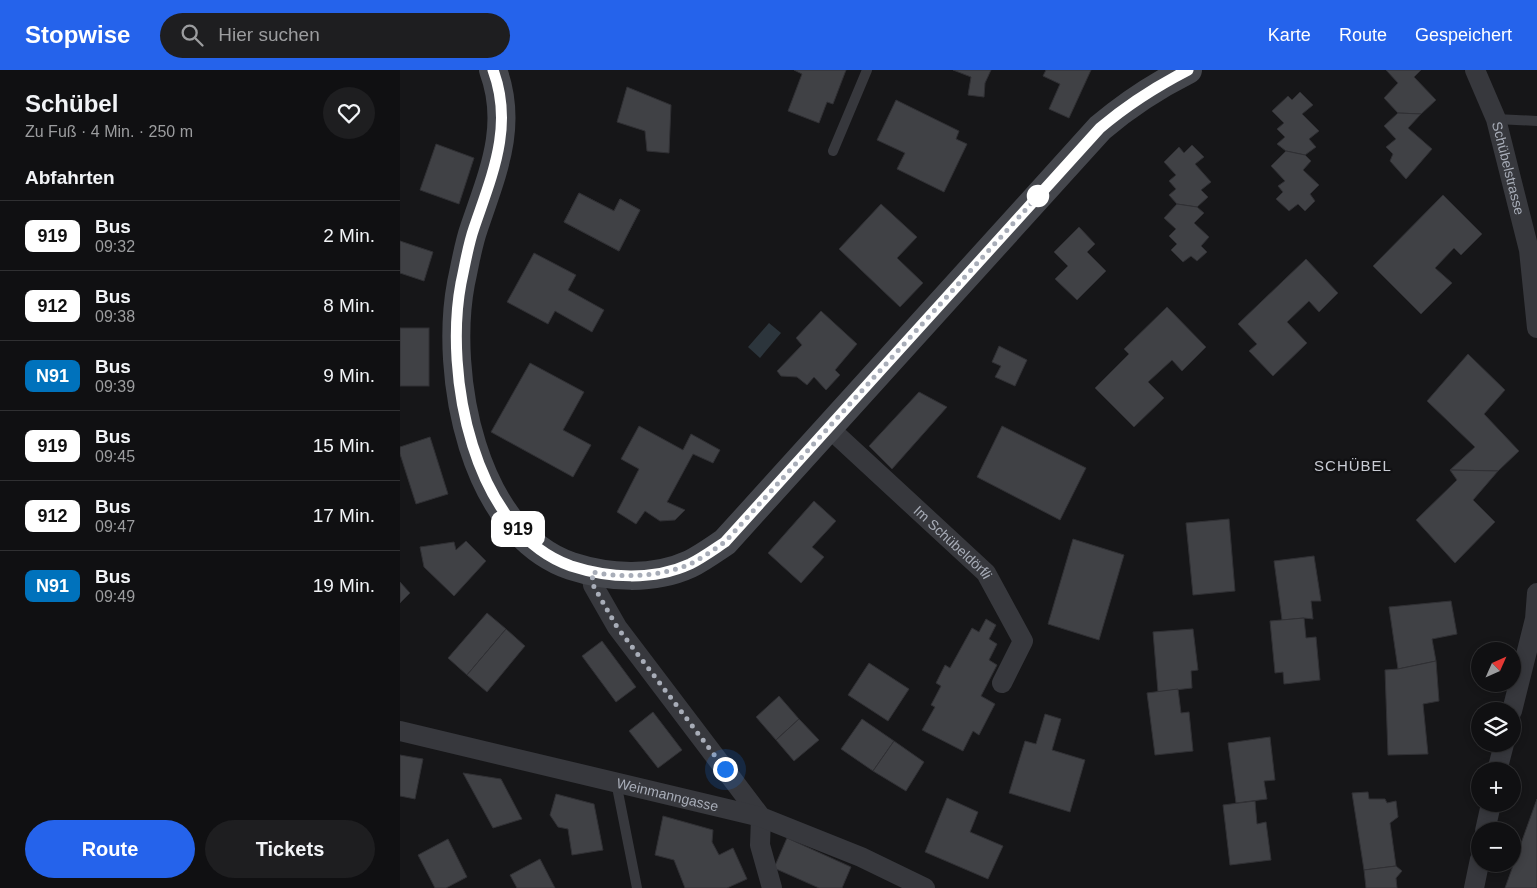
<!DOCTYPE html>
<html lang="de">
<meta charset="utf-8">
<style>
:root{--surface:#101012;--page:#1e1e20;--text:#f1f3f6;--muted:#9c9d9f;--line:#303032;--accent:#2563eb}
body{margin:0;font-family:Arial,sans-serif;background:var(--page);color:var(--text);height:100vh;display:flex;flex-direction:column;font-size:19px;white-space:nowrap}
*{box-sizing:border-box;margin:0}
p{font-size:16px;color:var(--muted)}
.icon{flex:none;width:28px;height:28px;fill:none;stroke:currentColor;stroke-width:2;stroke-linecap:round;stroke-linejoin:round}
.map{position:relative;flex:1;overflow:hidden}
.side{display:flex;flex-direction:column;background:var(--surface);width:400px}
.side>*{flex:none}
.badge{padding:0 10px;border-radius:8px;font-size:18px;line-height:32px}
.needle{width:32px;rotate:45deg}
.controls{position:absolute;left:1071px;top:572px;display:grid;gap:10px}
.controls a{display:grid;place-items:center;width:50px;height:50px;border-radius:50%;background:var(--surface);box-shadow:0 2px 8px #0003,0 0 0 1px var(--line);font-size:25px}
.you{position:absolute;width:25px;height:25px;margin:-12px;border:4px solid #fff;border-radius:50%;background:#1a73e8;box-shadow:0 0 0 8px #1a73e833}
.map>.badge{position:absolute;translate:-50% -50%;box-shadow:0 0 0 2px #fff}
h2{padding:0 25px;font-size:19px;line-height:45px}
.round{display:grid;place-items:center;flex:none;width:52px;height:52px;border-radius:26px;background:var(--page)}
.overview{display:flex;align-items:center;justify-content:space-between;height:85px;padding:0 25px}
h1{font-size:24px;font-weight:800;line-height:38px}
.primary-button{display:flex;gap:10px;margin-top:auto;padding:10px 25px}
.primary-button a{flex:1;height:58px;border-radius:30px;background:var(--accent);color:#fff;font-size:20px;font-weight:800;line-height:58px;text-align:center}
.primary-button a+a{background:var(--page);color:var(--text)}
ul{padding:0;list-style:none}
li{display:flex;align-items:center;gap:15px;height:70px;padding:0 25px;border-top:1px solid var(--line)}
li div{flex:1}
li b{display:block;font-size:19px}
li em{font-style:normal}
li .badge{min-width:55px;font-weight:700;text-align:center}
header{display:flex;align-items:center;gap:30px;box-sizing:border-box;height:70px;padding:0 25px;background:var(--accent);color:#fff}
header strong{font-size:24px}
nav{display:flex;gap:28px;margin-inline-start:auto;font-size:18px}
.search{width:350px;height:45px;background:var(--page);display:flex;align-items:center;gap:12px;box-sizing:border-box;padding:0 18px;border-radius:28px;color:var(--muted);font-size:19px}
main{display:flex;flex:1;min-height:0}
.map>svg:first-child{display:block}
.water{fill:#2c353c}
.building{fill:#404145;stroke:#303034}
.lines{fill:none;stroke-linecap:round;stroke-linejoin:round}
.service{stroke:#37383d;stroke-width:10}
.minor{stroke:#37383d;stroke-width:20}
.secondary{stroke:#45474d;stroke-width:28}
.line-casing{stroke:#fff;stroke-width:11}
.line{stroke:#fff;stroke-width:8}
.walk{stroke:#a8adb8;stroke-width:5;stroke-dasharray:0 9}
.stop-dot{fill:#fff;stroke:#fff;stroke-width:2.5}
.labels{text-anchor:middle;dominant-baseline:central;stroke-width:4.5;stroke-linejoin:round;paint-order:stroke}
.street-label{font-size:14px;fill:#a8adb8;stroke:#111113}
.neighbourhood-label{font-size:15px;letter-spacing:1px;fill:#c9ccd4;stroke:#111113}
</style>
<header>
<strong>Stopwise</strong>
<div class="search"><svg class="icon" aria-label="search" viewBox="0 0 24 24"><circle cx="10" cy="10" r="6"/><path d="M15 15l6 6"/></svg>Hier suchen</div>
<nav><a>Karte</a><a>Route</a><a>Gespeichert</a></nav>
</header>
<main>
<section class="side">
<div class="overview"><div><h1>Schübel</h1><p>Zu Fuß · 4 Min. · 250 m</p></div><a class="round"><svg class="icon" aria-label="heart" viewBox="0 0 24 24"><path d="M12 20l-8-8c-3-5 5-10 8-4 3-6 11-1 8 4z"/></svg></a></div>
<h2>Abfahrten</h2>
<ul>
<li><span class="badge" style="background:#fff;color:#111">919</span><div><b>Bus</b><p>09:32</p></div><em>2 Min.</em></li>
<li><span class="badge" style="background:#fff;color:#111">912</span><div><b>Bus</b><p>09:38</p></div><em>8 Min.</em></li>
<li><span class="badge" style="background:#0072bc;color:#fff">N91</span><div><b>Bus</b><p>09:39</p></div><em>9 Min.</em></li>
<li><span class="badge" style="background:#fff;color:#111">919</span><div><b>Bus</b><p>09:45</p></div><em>15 Min.</em></li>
<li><span class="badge" style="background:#fff;color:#111">912</span><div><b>Bus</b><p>09:47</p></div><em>17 Min.</em></li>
<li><span class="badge" style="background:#0072bc;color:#fff">N91</span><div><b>Bus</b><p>09:49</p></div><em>19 Min.</em></li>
</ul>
<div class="primary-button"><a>Route</a><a>Tickets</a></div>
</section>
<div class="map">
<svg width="1137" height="818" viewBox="0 0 1137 818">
<rect width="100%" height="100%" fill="#161618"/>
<!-- water -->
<path class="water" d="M369,253l12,10 -21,25 -12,-11z"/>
<!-- building -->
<g class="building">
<path d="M394,0h52l-13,34 -6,-2 -8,21 -31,-12 14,-37z"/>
<path d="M553,0h38l-6,13 -1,14 -16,-2 3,-18z"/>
<path d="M646,0h45l-22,48 -20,-9 11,-25 -17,-8z"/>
<path d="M986,0h35l-7,7 22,23 -15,14 -23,-1 -14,-15 14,-15z"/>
<path d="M227,17l44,18 -2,48 -22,-2 -2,-20 -28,-9z"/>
<path d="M900,22l13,13 -11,9 17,17 -10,8 7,8 -11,8 -19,-4 -9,-7 8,-7 -8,-8 7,-6 -12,-12 16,-15 4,4z"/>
<path d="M496,30l63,31 -3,8 11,5 -23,48 -47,-23 8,-16 -28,-13z"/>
<path d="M998,43l23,1 -13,14 24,21 -26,30 -16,-18 3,-7 -7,-7 10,-8 -12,-13z"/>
<path d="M36,74l38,14 -15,46 -39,-14z"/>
<path d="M792,75l12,12 -9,7 16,18 -10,8 7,7 -11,10 -20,-3 -8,-9 7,-6 -7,-8 7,-6 -12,-13 15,-15 5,6z"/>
<path d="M886,81l19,4 6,6 -8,9 16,15 -9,9 5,7 -10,10 -7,-7 -9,7 -13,-12 7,-7 -5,-6 7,-5 -14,-15z"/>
<path d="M179,123l35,18 6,-12 20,11 -21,41 -55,-29z"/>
<path d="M179,123l35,18 6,-12 20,11 -21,41 -55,-29z"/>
<path d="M1043,125l39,39 -21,21 -7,-7 -19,20 17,15 -31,31 -48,-48z"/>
<path d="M481,134l36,33 -20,21 26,25 -23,24 -61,-58z"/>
<path d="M777,134l20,3 7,6 -10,10 15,14 -8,9 6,6 -10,9 -6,-5 -8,6 -12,-12 6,-6 -8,-8 7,-7 -12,-11z"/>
<path d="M679,157l16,17 -8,8 19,19 -29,29 -22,-21 13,-13 -14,-14z"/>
<path d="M0,171l33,11 -9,29 -24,-8z"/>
<path d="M134,183l42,22 -8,15 36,20 -12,22 -37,-21 -7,13 -41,-22z"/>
<path d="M906,189l32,34 -19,19 -10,-11 -22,21 20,21 -34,33 -24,-25 8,-7 -19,-20z"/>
<path d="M767,237l39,40 -24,24 -10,-11 -24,22 16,16 -30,29 -39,-39 34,-34 -5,-5z"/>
<path d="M421,241l36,33 -22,26 5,5 -14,15 -12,-13 -7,8 -10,-8 -16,-1 -4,-5 25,-26 -6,-7z"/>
<rect x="0" y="258" width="29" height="58"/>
<path d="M599,276l28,14 -12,26 -20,-9 6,-11 -9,-4z"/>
<path d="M1068,284l37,36 -21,24 35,37 -21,20 -48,-1 25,-23 -48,-46z"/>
<path d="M130,293l54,29 -21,38 28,15 -18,32 -82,-45z"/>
<path d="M519,322l28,15 -55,62 -23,-23z"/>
<path d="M239,356l44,24 8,-16 29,16 -7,13 -20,-9 -26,48 18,8 -10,10 -15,1 -15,-10 -9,13 -19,-12 22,-43 -18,-10z"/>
<path d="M602,356l84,42 -26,52 -83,-43z"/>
<path d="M30,367l18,57 -32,10 -16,-50v-7z"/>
<path d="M1050,400l48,1 -25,29 22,22 -40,41 -39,-43 41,-40z"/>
<path d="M414,431l22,20 -24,26 12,10 -23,26 -33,-30z"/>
<path d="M829,449l6,72 -42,4 -7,-72z"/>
<path d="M673,469l51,16 -25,85 -51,-16z"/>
<path d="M66,471l20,20 -32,35 -30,-29 -4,-20 34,-5 2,8z"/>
<path d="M914,486l7,45h-10l2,18 -9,-1 -22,2 -8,-59z"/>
<path d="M0,512l10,11 -10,10z"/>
<path d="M1051,531l6,33 -25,5 4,22 -38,8 -9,-62z"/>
<path d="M87,543l19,16 -39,46 -19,-17z"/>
<path d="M904,548l2,20 10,-1 4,43 -36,4 -1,-12 -8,1 -5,-52z"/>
<path d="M586,549l10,6 -7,14 8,5 -8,16 8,5 -16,31 14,8 -16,31 -6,-4 -10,20 -41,-21 13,-23 -4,-2 10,-19 -5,-3 9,-18 5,3 22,-40 7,4z"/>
<path d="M106,559l19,17 -38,46 -20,-17z"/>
<path d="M793,559l5,41 -7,1 1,17 -34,4 -5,-60z"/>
<path d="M202,571l34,46 -20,15 -34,-46z"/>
<path d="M1036,591l3,40 -16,3 5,50 -40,1 -3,-85 13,-1z"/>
<path d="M469,593l40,26 -21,32 -40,-26z"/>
<path d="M778,619l3,24 8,-1 4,39 -38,4 -8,-62z"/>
<path d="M379,626l20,23 -23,21 -20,-23z"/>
<path d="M253,642l29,38 -24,18 -29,-37z"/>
<path d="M645,644l16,5 -9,31 33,10 -15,52 -61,-19 16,-52 11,3z"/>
<path d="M399,649l20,21 -25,21 -18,-21z"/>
<path d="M462,649l32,22 -21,30 -32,-22z"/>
<path d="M870,667l5,43 -11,1 3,18 -31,4 -8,-60z"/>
<path d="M494,671l30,21 -18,29 -33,-20z"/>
<path d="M0,685l23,4 -8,40 -15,-3z"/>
<path d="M63,703l38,6 21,40 -29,9z"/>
<path d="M968,722l1,7h16l2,4 9,-2 2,16 -8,6 6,43 -32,4 -12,-77z"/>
<path d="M156,724l38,10 9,46 -31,5 -4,-26 -10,-2 -8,-12z"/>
<path d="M547,728l31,14 -8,20 33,14 -15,33 -63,-27z"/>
<path d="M1137,729v89h-32l28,-78z"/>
<path d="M855,731l2,23 9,-2 5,38 -41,5 -7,-60z"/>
<path d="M263,746l50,14 -1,12 7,13 14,-7 14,31 -20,9h-42l-11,-28 -19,-5z"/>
<path d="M387,768l64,29 -9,21h-23l-45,-20z"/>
<path d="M48,769l19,38 -21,11h-11l-17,-33z"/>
<path d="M140,789l15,29h-38l-7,-13z"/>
<path d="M996,796l6,5 -6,7 1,10h-31l-2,-18z"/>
</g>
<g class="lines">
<!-- service -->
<g class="service">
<path d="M1096,49l41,2"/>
<path d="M433,81l34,-81"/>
<path d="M216,712l21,106"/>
</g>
<!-- minor -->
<g class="minor">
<path id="s1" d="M1075,0l21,49 33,131 8,78"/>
<path id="s2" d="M428,357l158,146 37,68 -21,42"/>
<path d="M191,502l2,13 24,42 144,190 -1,28 12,43"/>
<path d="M1112,641l23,-92 2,-26"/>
<path id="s3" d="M0,661l361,86 100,40 64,31"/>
<path d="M1097,701l7,-27"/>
<path d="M1085,761l6,-27"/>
<path d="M1074,818l6,-29"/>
</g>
<!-- secondary -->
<path class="secondary" d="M93,0c21,57 -1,104 -19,158 -6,17 -9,37 -13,55 -17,90 11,249 110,283 37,12 82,15 119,-2 12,-6 23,-14 35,-22l375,-414c27,-23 56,-42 88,-58"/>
</g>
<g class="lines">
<!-- line casing -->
<g class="line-casing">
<path id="line" d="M93,0c21,56 -1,105 -19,158 -6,17 -9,37 -13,55 -17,90 11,248 110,283 37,12 82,15 119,-2 12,-6 23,-14 35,-22l375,-414c27,-23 57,-42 88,-58"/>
</g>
<!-- line -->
<use href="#line" class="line"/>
<!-- walk -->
<path class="walk" d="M325,699l-108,-142 -24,-42 -1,-13c31,6 65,5 96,-7 13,-6 25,-15 37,-23l313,-346"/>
</g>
<!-- markers -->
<circle class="stop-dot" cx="638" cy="126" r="10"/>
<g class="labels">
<!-- street labels -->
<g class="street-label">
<text stroke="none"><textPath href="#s1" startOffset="104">Schübelstrasse</textPath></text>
<text stroke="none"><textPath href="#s2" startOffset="170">Im Schübeldörfli</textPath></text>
<text stroke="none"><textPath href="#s3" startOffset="275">Weinmanngasse</textPath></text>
</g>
<!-- neighbourhood labels -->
<g class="neighbourhood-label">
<text x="953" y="395">SCHÜBEL</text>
</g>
</g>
</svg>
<div class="controls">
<a><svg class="needle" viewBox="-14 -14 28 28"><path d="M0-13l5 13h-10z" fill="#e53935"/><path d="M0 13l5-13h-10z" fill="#9c9d9f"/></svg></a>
<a><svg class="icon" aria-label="layers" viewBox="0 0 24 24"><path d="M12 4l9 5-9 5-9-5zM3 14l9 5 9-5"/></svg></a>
<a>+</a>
<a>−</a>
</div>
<div class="you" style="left:325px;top:699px"></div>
<b class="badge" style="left:118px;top:459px;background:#fff;color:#111">919</b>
</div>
</main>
